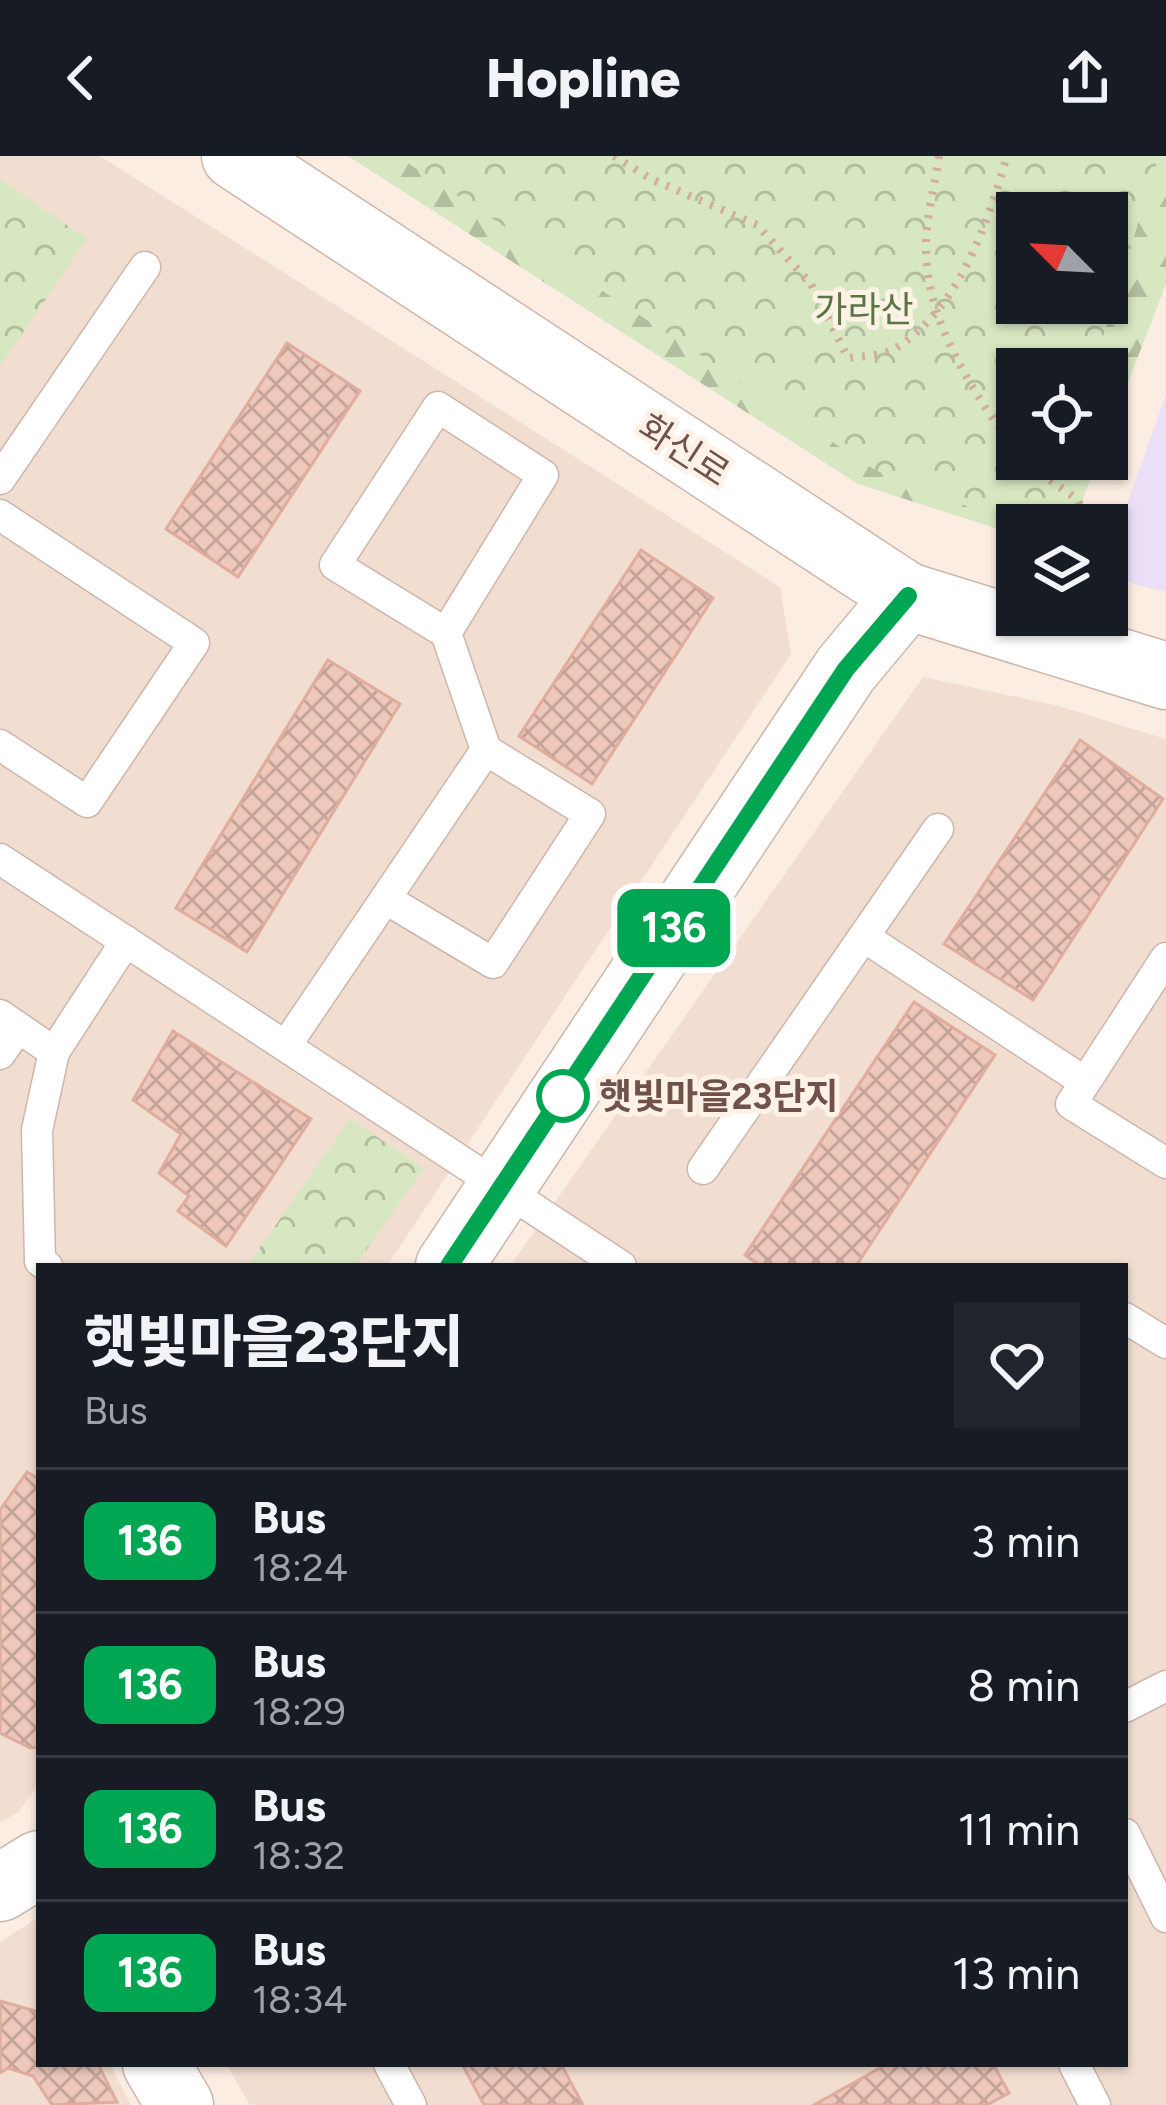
<!DOCTYPE html>
<meta charset="utf-8">
<style>
:root{--surface:#171b24;--page:#20242c;--text:#f1f3f6;--muted:#9ea1a6;--line:#363941}
body{margin:0;font-family:Figtree,"Noto Sans KR",sans-serif;background:var(--page);color:var(--text);height:100vh;display:flex;flex-direction:column;font-size:45px;white-space:nowrap}
*{box-sizing:border-box;margin:0}
p{font-size:39px;color:var(--muted)}
.icon{flex:none;width:66px;height:66px;fill:none;stroke:currentColor;stroke-width:2;stroke-linecap:round;stroke-linejoin:round}
.map{position:relative;flex:1;overflow:hidden}
.panel{position:absolute;left:36px;top:1107px;width:1092px;height:804px;display:flex;flex-direction:column;background:var(--surface);border-radius:0px;box-shadow:0 3px 9px #0004}
.panel>*{flex:none}
.badge{padding:0 24px;border-radius:18px;font-size:42px;line-height:78px}
.needle{width:78px;rotate:294deg}
.fabs{position:absolute;left:996px;top:36px;display:grid;gap:24px}
.fabs a{display:grid;place-items:center;width:132px;height:132px;border-radius:0px;background:var(--surface);box-shadow:0 3px 9px #0004;font-size:60px}
.map>.badge{position:absolute;translate:-50% -50%;box-shadow:0 0 0 6px #fff}
.round{display:grid;place-items:center;flex:none;width:126px;height:126px;border-radius:0px;background:var(--page)}
.head{display:flex;align-items:center;justify-content:space-between;height:204px;padding:0 48px}
h1{font-size:57px;font-weight:800;line-height:90px}
ul{padding:0;list-style:none}
li{display:flex;align-items:center;gap:36px;height:144px;padding:0 48px;border-top:3px solid var(--line)}
li div{flex:1}
li b{display:block;font-size:45px}
li em{font-style:normal}
li .badge{min-width:132px;font-weight:700;text-align:center}
header{display:flex;justify-content:space-between;align-items:center;height:156px;padding:0 48px;background:var(--surface);font-size:54px;font-weight:800}
.map>svg:first-child{display:block}
.residential{fill:#f2ded1}
.education{fill:#eadff7}
.forest{fill:url(#forest-firs);fill-rule:evenodd}
.park{fill:url(#park-crowns);fill-rule:evenodd}
.building{fill:url(#building-cross-hatch);stroke:#e0ac9c;stroke-width:3}
.lines{fill:none;stroke-linecap:round;stroke-linejoin:round}
.service-casing{stroke:#cdb6ac;stroke-width:33}
.tertiary-casing{stroke:#cdb6ac;stroke-width:69}
.secondary-casing{stroke:#d0b5a9;stroke-width:69}
.path{stroke:#d3ab9f;stroke-width:8;stroke-dasharray:3 9;stroke-linecap:butt}
.service{stroke:#fff;stroke-width:30}
.tertiary{stroke:#fff;stroke-width:66}
.secondary{stroke:#fff;stroke-width:66}
.line-casing{stroke:#fff;stroke-width:27}
.line{stroke:#00a651;stroke-width:18}
.stop-dot{fill:#fff;stroke:#00a651;stroke-width:6}
.labels{text-anchor:middle;dominant-baseline:central;stroke-width:10;stroke-linejoin:round;paint-order:stroke}
.park-label{font-size:36px;fill:#597642;stroke:#fef2e7}
.street-label{font-size:36px;fill:#70524a;stroke:#fef2e7}
.stop-label{font-size:36px;font-weight:bold;fill:#70524a;stroke:#fef2e7;text-anchor:start}
</style>
<header><svg class="icon" aria-label="back" viewBox="0 0 24 24"><path d="M15 5l-7 7 7 7"/></svg>Hopline<svg class="icon" aria-label="share" viewBox="0 0 24 24"><path d="M12 15V3M7 8l5-5 5 5M5 13v7h14v-7"/></svg></header>
<div class="map">
<svg width="1166" height="1949" viewBox="0 0 1166 1949">
<defs>
<pattern id="forest-firs" width="22" height="20" patternUnits="userSpaceOnUse" patternTransform="scale(3)"><rect width="22" height="20" fill="#d6e7c1"/><path d="M5 1l3.5 6h-7zM16 11l3.5 6h-7z" fill="#b2be9f"/></pattern>
<pattern id="park-crowns" width="20" height="18" patternUnits="userSpaceOnUse" patternTransform="scale(3)"><rect width="20" height="18" fill="#d6e7c1"/><path d="M2 6a3 3 0 1 1 6 0M12 15a3 3 0 1 1 6 0" fill="none" stroke="#b2be9f"/></pattern>
<pattern id="building-cross-hatch" width="8" height="8" patternUnits="userSpaceOnUse" patternTransform="scale(3)"><rect width="8" height="8" fill="#eec8bb"/><path d="M0 0l8 8M0 8l8-8" fill="none" stroke="#c5a59a"/></pattern>
</defs>
<rect width="100%" height="100%" fill="#fbede2"/>
<!-- residential -->
<g class="residential">
<path d="M0,0h100l680,431 11,67 -404,612h-348v516l-20,30 -19,10z"/>
<path d="M923,521l132,28 111,34v1366h-916l-24,-41h899v-798h-615z"/>
<path d="M36,1763l3,145h71l21,41h-131v-163z"/>
</g>
<!-- education -->
<path class="education" d="M1166,239v197l-59,-15v-17z"/>
<!-- forest -->
<path class="forest" d="M348,0h818v128l-59,153v-68h-90v90h81l-25,66h-56v10l-159,-51zM1017,57h90v90h-90z"/>
<!-- park -->
<g class="park">
<path d="M397,0h762l-66,213h-76v90h48l-20,66 -28,1 -142,-56zM1107,57v90h-90v-90z"/>
<path d="M0,23l87,60 -87,127z"/>
<path d="M350,963l74,49 -69,98h-108z"/>
</g>
<!-- building -->
<g class="building">
<path d="M287,187l73,48 -122,186 -72,-48z"/>
<path d="M641,394l72,48 -121,186 -73,-48z"/>
<path d="M328,504l72,44 -153,248 -71,-44z"/>
<path d="M1080,584l83,59 -130,201 -89,-56z"/>
<path d="M914,846l81,53 -139,211h-95l-16,-11z"/>
<path d="M173,875l138,88 -85,127 -48,-35 11,-15 -30,-23 22,-39 -48,-34z"/>
<path d="M27,1316l12,7v268l-9,1 -30,-15v-223z"/>
<path d="M0,1845l39,11v52h59l19,38 -65,3 -19,-29 -25,-8 -8,5z"/>
<path d="M462,1908h99l22,41h-99z"/>
<path d="M887,1908h106l16,29 -22,12h-173z"/>
</g>
<g class="lines">
<!-- service casing -->
<g class="service-casing">
<g id="service">
<path d="M0,323l145,-212"/>
<path d="M0,359l194,128 -107,159 -87,-57"/>
<path d="M0,703l621,407"/>
<path d="M386,743l107,64 97,-149 -104,-64"/>
<path d="M864,781l221,145"/>
<path d="M1166,802l-95,146 95,59"/>
<path d="M0,859l54,37"/>
<path d="M287,888l199,-294 -40,-117 97,-158 -105,-68 -103,158 111,68"/>
<path d="M0,898l18,-26"/>
<path d="M703,1013l235,-340"/>
<path d="M47,1110l-7,-5 -3,-131 17,-78 72,-111"/>
<path d="M1125,1162l41,25"/>
<path d="M1125,1551l41,-21"/>
<path d="M1125,1678l41,83"/>
<path d="M389,1908l22,41"/>
<path d="M1074,1908l21,41"/>
</g>
</g>
<!-- tertiary casing -->
<g class="tertiary-casing">
<g id="tertiary">
<path d="M449,1110l397,-597 61,-73"/>
<path d="M0,1732l39,-24"/>
<path d="M156,1908l24,41"/>
</g>
</g>
<!-- secondary casing -->
<g class="secondary-casing">
<path id="secondary" d="M235,0l672,440 259,80"/>
</g>
<!-- path -->
<g class="path">
<path d="M614,0l37,23 106,46 54,59 37,74c14,-2 34,-2 46,-9 65,-39 93,-125 113,-193"/>
<path d="M939,0c-4,30 -14,64 -13,94 2,77 48,143 91,203"/>
<path d="M1021,303l57,41 10,25"/>
</g>
<!-- service -->
<use href="#service" class="service"/>
<!-- tertiary -->
<use href="#tertiary" class="tertiary"/>
<!-- secondary -->
<use href="#secondary" class="secondary"/>
</g>
<g class="lines">
<!-- line casing -->
<g class="line-casing">
<path id="line" d="M449,1110l397,-597 62,-73"/>
</g>
<!-- line -->
<use href="#line" class="line"/>
</g>
<!-- markers -->
<circle class="stop-dot" cx="563" cy="940" r="24"/>
<g class="labels">
<!-- park labels -->
<g class="park-label">
<text x="864" y="153">가라산</text>
</g>
<!-- street labels -->
<g class="street-label">
<text transform="translate(684 294) rotate(33)">화신로</text>
</g>
<!-- stop labels -->
<g class="stop-label">
<text x="599" y="940">햇빛마을23단지</text>
</g>
</g>
</svg>
<div class="fabs">
<a><svg class="needle" viewBox="-14 -14 28 28"><path d="M0-13l5 13h-10z" fill="#e53935"/><path d="M0 13l5-13h-10z" fill="#9ea1a6"/></svg></a>
<a><svg class="icon" aria-label="locate" viewBox="0 0 24 24"><circle cx="12" cy="12" r="6"/><path d="M12 2v4M12 18v4M2 12h4M18 12h4"/></svg></a>
<a><svg class="icon" aria-label="layers" viewBox="0 0 24 24"><path d="M12 4l9 5-9 5-9-5zM3 14l9 5 9-5"/></svg></a>
</div>
<b class="badge" style="left:674px;top:772px;background:#00a651;color:#fff">136</b>
<section class="panel">
<div class="head"><div><h1>햇빛마을23단지</h1><p>Bus</p></div><a class="round"><svg class="icon" aria-label="heart" viewBox="0 0 24 24"><path d="M12 20l-8-8c-3-5 5-10 8-4 3-6 11-1 8 4z"/></svg></a></div>
<ul>
<li><span class="badge" style="background:#00a651;color:#fff">136</span><div><b>Bus</b><p>18:24</p></div><em>3 min</em></li>
<li><span class="badge" style="background:#00a651;color:#fff">136</span><div><b>Bus</b><p>18:29</p></div><em>8 min</em></li>
<li><span class="badge" style="background:#00a651;color:#fff">136</span><div><b>Bus</b><p>18:32</p></div><em>11 min</em></li>
<li><span class="badge" style="background:#00a651;color:#fff">136</span><div><b>Bus</b><p>18:34</p></div><em>13 min</em></li>
</ul>
</section>
</div>
